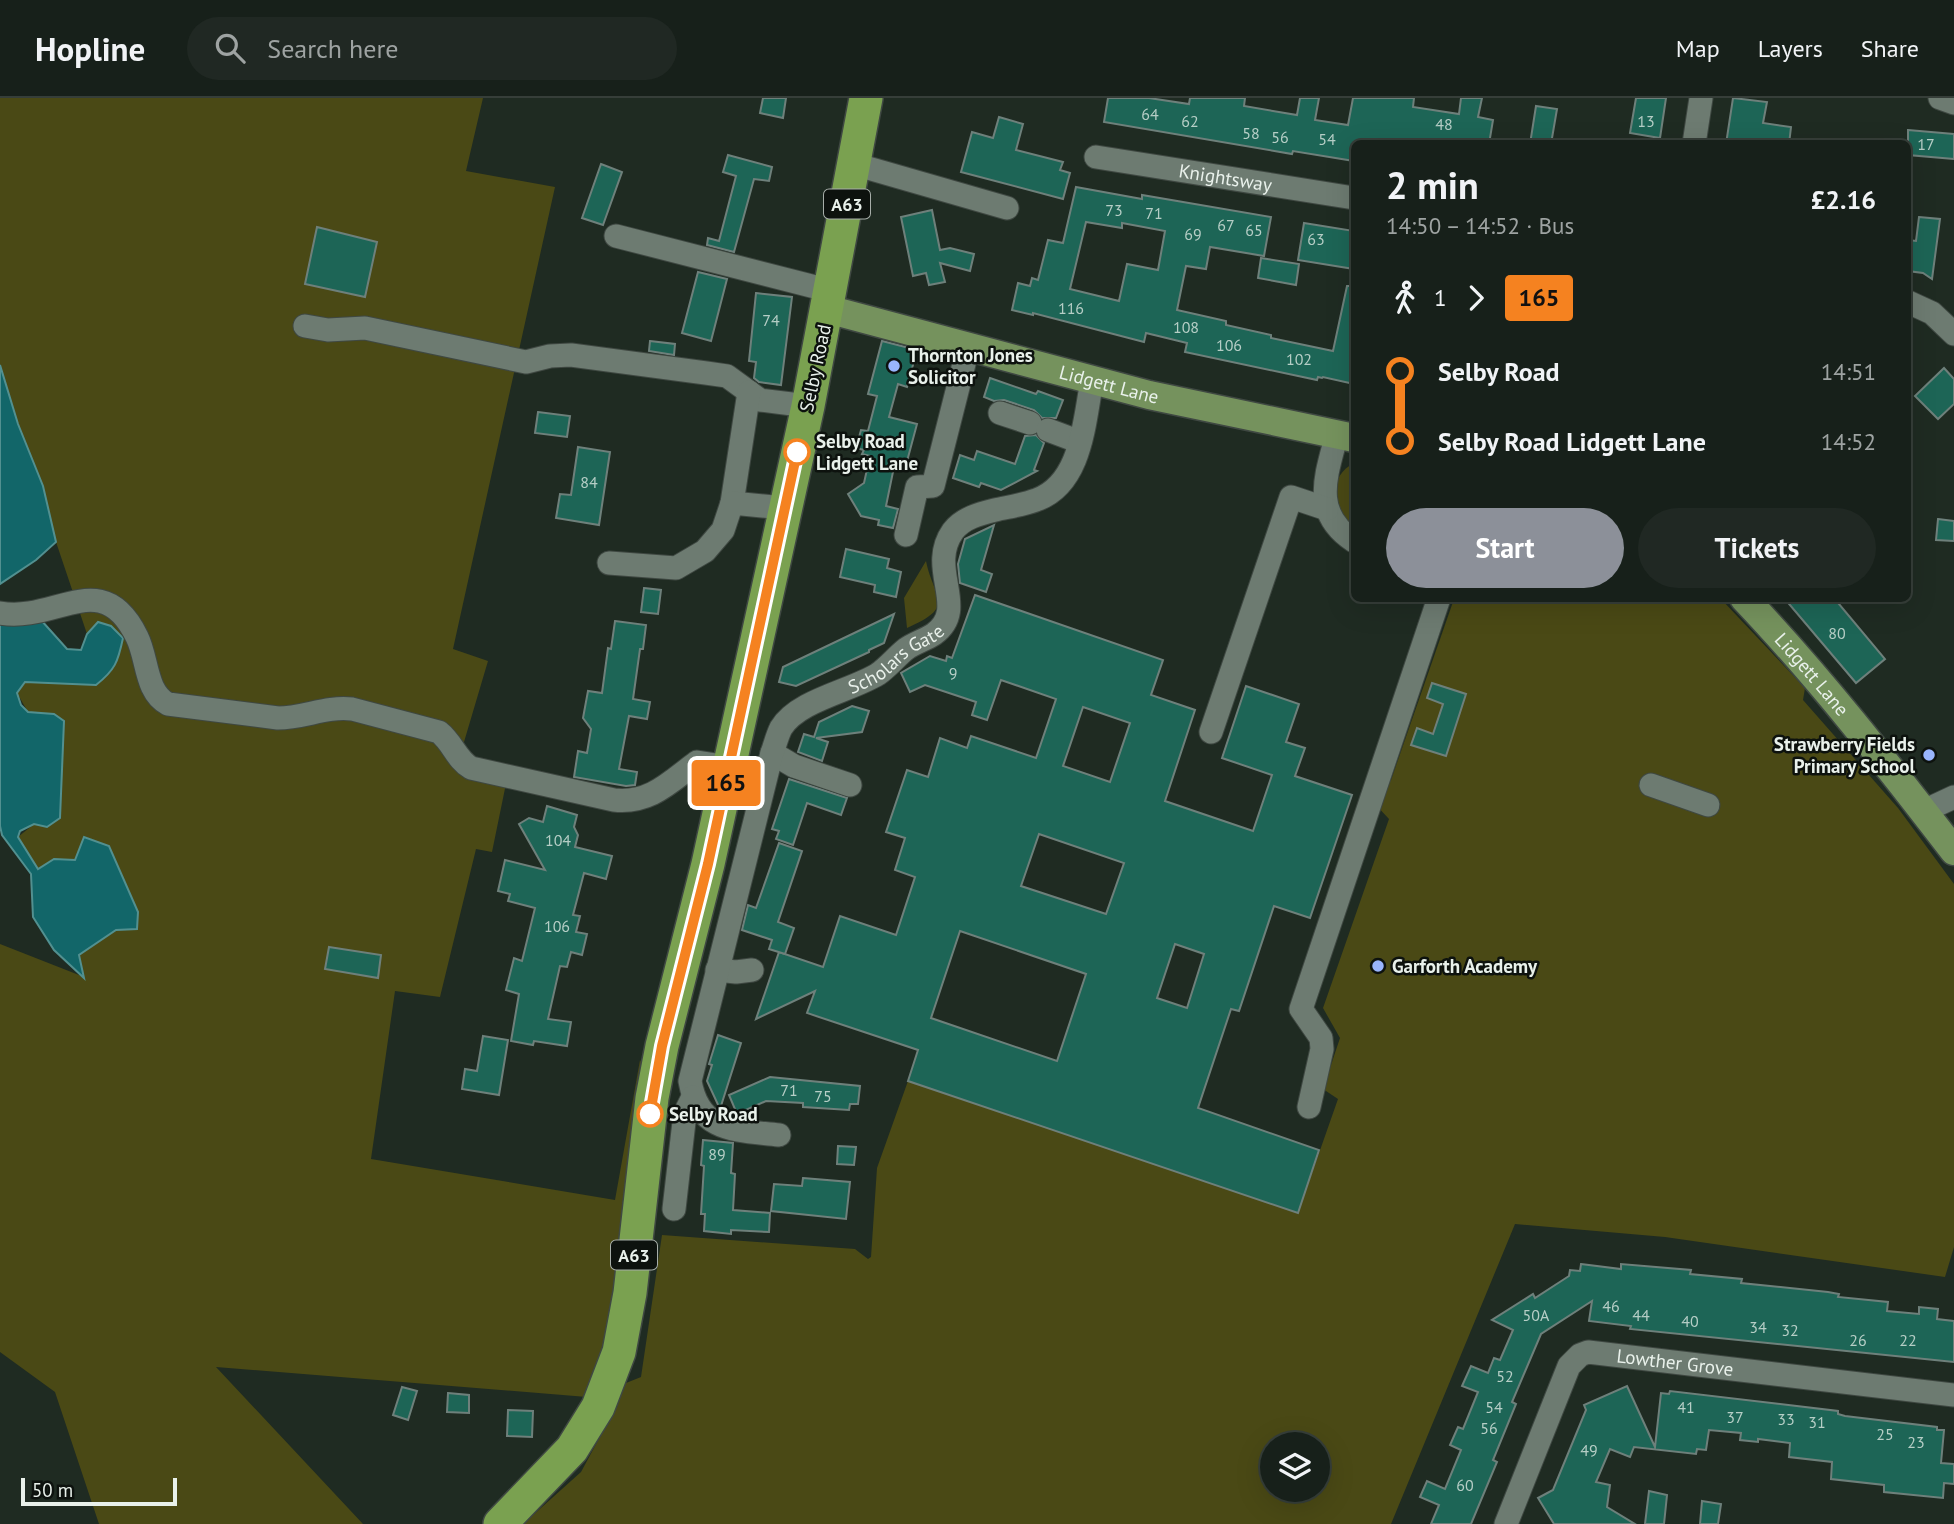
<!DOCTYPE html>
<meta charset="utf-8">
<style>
:root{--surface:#17201a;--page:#202823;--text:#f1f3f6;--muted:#9ea3a2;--line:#363e39;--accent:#8c9099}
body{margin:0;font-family:"PT Sans",sans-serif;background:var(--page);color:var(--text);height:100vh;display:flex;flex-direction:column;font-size:26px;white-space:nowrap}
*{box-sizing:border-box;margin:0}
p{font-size:23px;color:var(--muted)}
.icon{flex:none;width:38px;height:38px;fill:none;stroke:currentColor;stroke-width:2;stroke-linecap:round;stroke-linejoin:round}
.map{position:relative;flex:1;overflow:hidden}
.drawer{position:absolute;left:1351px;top:42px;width:560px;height:462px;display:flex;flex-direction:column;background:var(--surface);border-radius:10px;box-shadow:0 7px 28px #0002,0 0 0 2px var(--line)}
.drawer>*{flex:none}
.badge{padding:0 14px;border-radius:5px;font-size:24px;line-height:46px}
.controls{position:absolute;left:1260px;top:1334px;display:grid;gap:14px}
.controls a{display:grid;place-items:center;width:70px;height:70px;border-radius:50%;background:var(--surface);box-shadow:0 7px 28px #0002,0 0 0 2px var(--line);font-size:35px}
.scale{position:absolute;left:21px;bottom:18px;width:156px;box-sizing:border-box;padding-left:7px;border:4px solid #e9f1eb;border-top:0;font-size:19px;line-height:24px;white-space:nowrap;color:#e9f1eb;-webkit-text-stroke:5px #0d120e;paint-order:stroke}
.map>.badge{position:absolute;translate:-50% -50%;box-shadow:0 0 0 4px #fff}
.legs{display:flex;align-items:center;gap:10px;height:77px;padding:0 35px;font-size:23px}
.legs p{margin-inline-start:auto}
.head{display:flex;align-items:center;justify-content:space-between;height:119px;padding:0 35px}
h1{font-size:38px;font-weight:700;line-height:52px}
.action{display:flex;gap:14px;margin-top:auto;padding:14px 35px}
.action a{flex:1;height:80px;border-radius:42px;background:var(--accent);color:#fff;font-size:28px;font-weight:700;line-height:80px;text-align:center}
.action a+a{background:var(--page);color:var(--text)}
ul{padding:0 35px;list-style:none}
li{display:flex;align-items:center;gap:24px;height:70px;font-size:26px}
li i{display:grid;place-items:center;width:10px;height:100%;margin:0 9px;background:currentColor}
li i::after{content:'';width:18px;height:18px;margin:-9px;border:5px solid;border-radius:50%;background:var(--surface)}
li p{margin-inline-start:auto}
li:first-child i{background:linear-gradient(#0000 50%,currentColor 0)}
li:last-child i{background:linear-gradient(currentColor 50%,#0000 0)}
header{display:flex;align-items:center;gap:42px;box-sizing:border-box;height:98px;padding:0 35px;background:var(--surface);border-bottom:2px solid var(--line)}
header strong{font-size:33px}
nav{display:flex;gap:38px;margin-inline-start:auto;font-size:24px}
.search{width:490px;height:63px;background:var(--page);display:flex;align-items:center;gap:18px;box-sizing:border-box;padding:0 24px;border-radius:38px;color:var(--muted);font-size:26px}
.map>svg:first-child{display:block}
.green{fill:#4a4915;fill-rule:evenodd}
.water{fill:#126669;stroke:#529090;stroke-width:2}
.building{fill:#1d6556;stroke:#6e807b;stroke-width:2;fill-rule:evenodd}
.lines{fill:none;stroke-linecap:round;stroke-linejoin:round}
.minor-casing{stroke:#3f4842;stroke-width:25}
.major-casing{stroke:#3f4842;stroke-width:31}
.highway-casing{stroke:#3f4842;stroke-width:36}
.minor{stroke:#6d7b71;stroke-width:23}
.major{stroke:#75925d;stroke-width:28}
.highway{stroke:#7aa150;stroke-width:33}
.line-1-casing{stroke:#fff;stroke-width:16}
.line-1{stroke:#f58220;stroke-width:10}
.poi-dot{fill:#99b5fd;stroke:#0d120e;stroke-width:2.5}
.stop-1-dot{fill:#fff;stroke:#f58220;stroke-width:3.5}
.labels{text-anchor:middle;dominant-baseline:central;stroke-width:5;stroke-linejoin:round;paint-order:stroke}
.number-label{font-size:16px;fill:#b6cec6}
.shield{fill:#0d120e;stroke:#a7aea9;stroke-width:2}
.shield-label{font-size:18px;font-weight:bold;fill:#e9f1eb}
.street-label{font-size:19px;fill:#e9f1eb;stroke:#0d120e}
.poi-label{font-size:19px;font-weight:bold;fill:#e9f1eb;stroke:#0d120e;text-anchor:start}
.stop-label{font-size:19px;font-weight:bold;fill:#e9f1eb;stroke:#0d120e;text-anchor:start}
</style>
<header>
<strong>Hopline</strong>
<div class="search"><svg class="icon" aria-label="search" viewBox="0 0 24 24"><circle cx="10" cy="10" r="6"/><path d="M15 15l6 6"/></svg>Search here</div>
<nav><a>Map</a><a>Layers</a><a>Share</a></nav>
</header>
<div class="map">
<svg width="1954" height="1426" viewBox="0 0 1954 1426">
<rect width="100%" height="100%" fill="#1f2b22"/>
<!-- green -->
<g class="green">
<path d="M0,0h483l-17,73 89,16 -102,462 35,12 -24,81 1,9 7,6 37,12 -17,83 -16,-3 -36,148 -45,-6 -24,168 244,41 25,-140 4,8 -34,265 -23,64 -371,-30 147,157h-264l-44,-132 -55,-40v-408l84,33 -5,-22 37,-25 -41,-70 -21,-1 -16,10 -20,-32 16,-13 26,-6 4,-96 -10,-8 -26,-2 -11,-19 7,-11 72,3 3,-63 -12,12 -31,-92 -13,-56 -25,-62 -18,-59z"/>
<path d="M1354,365v63c-23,-16 -27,-49 0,-63z"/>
<path d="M926,463c8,39 31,45 -19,67l-3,-30z"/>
<path d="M1454,501h267l84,89 -2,12 95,108 56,76v363l-9,30 -280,-40 -150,-13 -124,300h-868l58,-52 35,-65 10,-24 15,-6 21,-142 193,14 13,10 3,-2 6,-89 31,-87 390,132 40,-114 -15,-10 17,-51 -17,-30 66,-189 -14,-15 10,-26 6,2zM1272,1346h46v45h-46z"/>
</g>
<!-- water -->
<g class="water">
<path d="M0,267l18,59 25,62 13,56 -20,18 -36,24z"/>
<path d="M41,522l26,29 14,1 6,-16 11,-12 13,4 12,12c-5,24 -8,32 -27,47l-71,-3 -8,11 4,12 7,7 26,2 10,7 -4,97 -13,9 -13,-3 -14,7 -2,6 20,32 16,-10 21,1 9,-23 25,9 29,66 -1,17 -21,1 -37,25 5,23 -30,-28 -21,-33 -2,-43 -29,-39 -2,-9v-203z"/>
</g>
<!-- building -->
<g class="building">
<path d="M763,0h23l-3,20 -23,-5z"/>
<path d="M1108,0h41l40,6 1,-6h55l-1,8 53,9 3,-17h19l-4,22 33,5 5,-27h61l-1,9 46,7 2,-16h21l-4,19 15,3 -4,24h-135v17l-61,-10 -1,3 -188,-32z"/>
<path d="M1636,0h30l-6,40 -30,-5z"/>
<path d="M1733,0l34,4 -4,21 28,4 -2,17h-63z"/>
<path d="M1536,8l21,3 -6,35h-21z"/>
<path d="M999,19l24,7 -7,26 47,12 -3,8 10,3 -7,26 -102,-27 11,-40 21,6z"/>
<path d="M1908,32l46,4v25l-46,-4z"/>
<path d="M728,57l44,12 -3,14 -15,-2 -20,73 -27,-7 1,-7 11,3 17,-65 -13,-4z"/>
<path d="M601,66l21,8 -19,53 -21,-7z"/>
<path d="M1076,89l66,12v-4l129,22 -7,39 -54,-9 -4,22 -20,-3 -9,44 49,11v4l45,10v3l62,13 14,-65h7v98l-31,-7 -1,1 -4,-1 -1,3 -132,-28 2,-9 -41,-10 -2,9 -111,-29v2l-21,-5 6,-27 12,3 2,-8 6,2 10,-40 15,3zM1086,124l36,6v-5l43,8 -7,39 -31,-6 -8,37 -49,-12z"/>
<path d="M932,112l8,40 10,-2 24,6 -4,17 -30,-8 5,19 -16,3 -3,-12 -13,3 -12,-59z"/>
<path d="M1919,119l21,2 -8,60 -9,-6 -15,-2v-31l8,1z"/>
<path d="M1304,125l50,8v38l-56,-9z"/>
<path d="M317,129l60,15 -12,55 -60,-13z"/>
<path d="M1261,160l38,6 -3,21 -38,-7z"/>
<path d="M698,174l29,7 -16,62 -29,-8z"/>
<path d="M756,195l36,4 -11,88 -22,-3 -5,-4 2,-16 -7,-1z"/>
<path d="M650,243l25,3 -1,11 -25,-4z"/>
<path d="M882,243l35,9 -10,37 -9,-3 -9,33 28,7 -11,41 -11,-3 -9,44 12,3 -5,19 -15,-3 1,-5 -18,-4 -13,-22 16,-11 6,-27 -8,-2 2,-4 -8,-2 5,-18 7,1 9,-35 -9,-2z"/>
<path d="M1944,270l10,11v25l-16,15 -23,-23z"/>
<path d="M990,280l46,16 2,-3 25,9 -7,18h-14l-8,-8 -30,-10 -10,1 -10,-4z"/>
<path d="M538,314l32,4 -3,21 -32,-4z"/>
<path d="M1036,337l8,8 -10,27 3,1 -36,19 -20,-7 -2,4 -26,-9 7,-23 14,5 3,-9 38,13 10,-28z"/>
<path d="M578,349l32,5 -11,73 -43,-7 4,-24 11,1z"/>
<path d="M1938,421l16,2v20l-18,-1z"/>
<path d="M994,427l-13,45 11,4 -6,18 -26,-9 -2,-19 7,-25z"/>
<path d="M846,451l43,10 -2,9 14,4 -5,25 -22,-5 1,-7 -35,-8z"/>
<path d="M644,490l17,2 -3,24 -17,-2z"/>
<path d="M975,497l188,65 -12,35 44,15 -30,91 88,30 19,-56 -50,-17 24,-72 53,18 -13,38 19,6 -10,28 57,19 -42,123 -36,-12 -35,105 -8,-2 -33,99 121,42 -21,63 -390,-132 10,-31 -111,-37 8,-22 -59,28 23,-67 44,15 17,-51 56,19 19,-58 -20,-7 10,-32 -19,-6 21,-62 21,7 12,-39 27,10 4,-12 65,22 20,-59 -55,-19 -14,40 -15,-5 4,-13 -51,-17 -15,7 -9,-19 29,-17 16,5 1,-5 5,2zM1083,609l47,16 -20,59 -47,-16zM1039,736l85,29 -18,51 -85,-28zM960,833l126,43 -29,87 -126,-43zM1175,846l29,10 -17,54 -30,-10z"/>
<path d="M1784,500h50l51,61 -29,24z"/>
<path d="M894,516l-10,29 -15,7v2l-73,34 -17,-4 4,-15z"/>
<path d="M615,523l31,4 -3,24h-3l-7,50 17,3 -3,17 -18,-3 -10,53 18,3 -2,13 -9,1 -52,-9 4,-26 9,2 4,-24 -8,-11 5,-27 14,2 6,-45 3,1z"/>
<path d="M1432,585l34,11 -20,62 -35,-11 6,-17 16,6 10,-30 -16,-6z"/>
<path d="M852,608l17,5 -7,21 -46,6 12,4 -6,19 -24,-9 6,-18 10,3 5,-15z"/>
<path d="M789,681l58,19 -6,17 -34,-12 -14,42 -17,-6 3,-8 -7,-2z"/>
<path d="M547,708l30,9 -3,12 4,8 -3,12 37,9 -6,23 -22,-6 -11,42 7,1 -4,16 11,2 -5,21 -11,-3 -4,15 -7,-1 -12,53 23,3 -4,24 -33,-5 -1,4 -22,-4 8,-47 -13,-4 8,-32 8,3 13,-53 -27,-7 2,-7 -12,-3 7,-31 40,10 -26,-46 10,-6 14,4z"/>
<path d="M779,745l23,8 -24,71 16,6 -9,26 -16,-5 3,-9 -30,-10 6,-25 8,3z"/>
<path d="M329,849l52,8 -3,23 -53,-9z"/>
<path d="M718,937l23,8 -21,66 -13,-28 5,-16 -3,-1z"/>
<path d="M483,938l25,4 -9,55 -37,-6 3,-20 12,2z"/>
<path d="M770,979l90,9 -2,18h-8l-1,6 -46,-3v-4l-37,-2 -29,13 -8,-19z"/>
<path d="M703,1042l30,3 -2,30 4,1 -2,36 37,3 -1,19 -38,-2v4l-27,-3 1,-17h-4l3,-48 -3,-1z"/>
<path d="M838,1048l18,1 -2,18 -17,-1z"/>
<path d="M803,1080l47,4 -4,37 -75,-8 3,-27 28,2z"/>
<path d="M1581,1166l40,5v-5l70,6 -1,4 52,5 -1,4 87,9 11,2 -1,3 50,5 -1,9 32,3v-7l19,2 -1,10 17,2v41l-324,-33 1,-3 -42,-5 3,-20 -51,33 -29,68 4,2 -23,56 4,2 -26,62h-40l8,-19 -19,-8 7,-16 18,8 16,-39 -11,-5 8,-18 5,2 15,-37 -16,-6 9,-20 17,7 6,-15 6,2 13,-30 -21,-10 41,-26 2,4 34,-22 1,-6 10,1z"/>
<path d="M1627,1288l28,61 6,-54 8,1 1,-3 168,20v3l7,2 92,11v3h7l-3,33 13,1v20l-10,-1 -1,15 -59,-6v-7l-53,-6 1,-17 -43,-5 1,-14 -32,-4v3l-18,-2 1,-7 -32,-3 -3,20 -9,-1 -1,5 -62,-7 -4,10 -20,-8 -14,33 14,3 -3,22 28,17h-81l-16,-26 15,-8 33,-80 -2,-5z"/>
<path d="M402,1289l15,4 -9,29 -15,-5z"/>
<path d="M448,1295l21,2v18l-22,-1z"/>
<path d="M508,1312l25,1 -1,26 -25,-1z"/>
<path d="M1649,1393l18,4 -3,29h-19z"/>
<path d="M1702,1403l19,3 -3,20h-18z"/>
</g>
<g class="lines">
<!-- minor casing -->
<g class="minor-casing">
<g id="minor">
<path d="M1940,0l14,5"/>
<path d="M1694,46l7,-46"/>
<path id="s1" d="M1096,59l258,41"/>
<path d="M854,66l153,44"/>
<path d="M616,138l215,55"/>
<path d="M1908,204l24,11 22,21"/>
<path d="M305,228l23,4 37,-2 161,34 24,-6 21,-1 135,18 21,3 33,24 48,6"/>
<path d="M1000,315l30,10"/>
<path d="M1048,332l32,12"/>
<path d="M1337,336c-11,42 -26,79 17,107"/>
<path d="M732,405l17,-111"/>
<path d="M906,437l11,-48 16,-1 35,-138"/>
<path d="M609,465l67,5 29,-17 18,-21 9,-27 52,5"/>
<path d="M0,515c57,10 102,-48 137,24 11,22 8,55 31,67l110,14c26,0 48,-12 74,-9l87,23c14,11 17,27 32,36l143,32c36,4 56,-18 83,-38l32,5"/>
<path d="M1211,634l80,-235 36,12"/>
<path d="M772,655l22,13 56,19"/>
<path d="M1651,687l57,20"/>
<path d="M1924,713l30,-14"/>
<path d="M717,872l19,2 16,-2"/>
<path d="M1309,1009l13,-58 -1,-11 -20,-29 138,-411"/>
<path id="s2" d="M779,1037c-43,-5 -80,-2 -89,-54l82,-328c3,-8 5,-17 9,-25 17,-28 70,-37 97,-54 10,-7 18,-17 28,-25 8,-6 19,-9 28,-15 36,-26 -8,-65 19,-103 10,-13 26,-17 42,-21 13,-3 28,-5 41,-10 46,-16 48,-79 56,-119"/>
<path d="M674,1111l11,-96 8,-16"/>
<path id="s3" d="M1506,1426l63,-158 11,-11 8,-3 366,43"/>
</g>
</g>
<!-- major casing -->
<g class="major-casing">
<g id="major">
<path id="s4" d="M827,211l322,86 205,43"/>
<path id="s5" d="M1744,500c76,80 143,166 210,253"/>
</g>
</g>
<!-- highway casing -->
<g class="highway-casing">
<path id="highway" d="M500,1426l72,-75 26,-42 21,-55 11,-59 22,-195 10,-52 46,-182 100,-458 58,-308"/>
</g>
<!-- minor -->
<use href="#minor" class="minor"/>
<!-- major -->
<use href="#major" class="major"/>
<!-- highway -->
<use href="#highway" class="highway"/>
</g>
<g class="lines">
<!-- line-1 casing -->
<g class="line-1-casing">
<path id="line-1" d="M650,1016l12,-68 46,-182 89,-412"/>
</g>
<!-- line-1 -->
<use href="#line-1" class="line-1"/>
</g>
<!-- markers -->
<g class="poi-dot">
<circle cx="894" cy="268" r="7"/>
<circle cx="1929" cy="657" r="7"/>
<circle cx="1378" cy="868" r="7"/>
</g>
<g class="stop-1-dot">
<circle cx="797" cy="354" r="12"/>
<circle cx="650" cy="1016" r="12"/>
</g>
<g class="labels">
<!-- number labels -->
<g class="number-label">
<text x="1150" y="16">64</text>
<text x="1190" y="23">62</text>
<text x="1646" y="23">13</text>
<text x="1444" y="26">48</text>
<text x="1251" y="35">58</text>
<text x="1280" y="39">56</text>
<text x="1327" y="41">54</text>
<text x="1926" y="46">17</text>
<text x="1114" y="112">73</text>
<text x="1154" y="115">71</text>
<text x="1226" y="127">67</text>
<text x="1254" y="132">65</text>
<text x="1193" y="136">69</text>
<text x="1316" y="141">63</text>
<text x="1071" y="210">116</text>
<text x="771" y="222">74</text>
<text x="1186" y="229">108</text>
<text x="1229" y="247">106</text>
<text x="1299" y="261">102</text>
<text x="589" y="384">84</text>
<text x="1837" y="535">80</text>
<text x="953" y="575">9</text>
<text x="558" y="742">104</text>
<text x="557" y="828">106</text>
<text x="789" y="992">71</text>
<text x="823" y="998">75</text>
<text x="717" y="1056">89</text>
<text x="1611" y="1208">46</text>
<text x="1536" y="1217">50A</text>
<text x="1641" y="1217">44</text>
<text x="1690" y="1223">40</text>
<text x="1758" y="1229">34</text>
<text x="1790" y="1232">32</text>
<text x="1858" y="1242">26</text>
<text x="1908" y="1242">22</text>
<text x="1505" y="1278">52</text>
<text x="1494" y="1309">54</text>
<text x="1686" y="1309">41</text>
<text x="1735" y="1319">37</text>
<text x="1786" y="1321">33</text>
<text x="1817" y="1324">31</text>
<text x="1489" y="1330">56</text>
<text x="1885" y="1336">25</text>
<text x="1916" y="1344">23</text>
<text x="1589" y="1352">49</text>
<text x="1465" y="1387">60</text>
</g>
<!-- shield labels -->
<g class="shield">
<rect x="824" y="91.5" width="46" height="29" rx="5"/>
<rect x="611" y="1142.5" width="46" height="29" rx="5"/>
</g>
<g class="shield-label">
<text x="847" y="106">A63</text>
<text x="634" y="1157">A63</text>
</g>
<!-- street labels -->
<g class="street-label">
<text stroke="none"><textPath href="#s1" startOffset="131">Knightsway</textPath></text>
<text transform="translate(815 270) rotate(-78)">Selby Road</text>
<text stroke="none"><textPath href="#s4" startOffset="292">Lidgett Lane</textPath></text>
<text stroke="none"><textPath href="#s2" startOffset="616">Scholars Gate</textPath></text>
<text stroke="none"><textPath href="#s5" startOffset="102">Lidgett Lane</textPath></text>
<text stroke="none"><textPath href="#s3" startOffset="282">Lowther Grove</textPath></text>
</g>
<!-- poi labels -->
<g class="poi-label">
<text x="908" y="257">Thornton Jones<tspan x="908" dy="22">Solicitor</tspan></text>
<text x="1915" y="646" text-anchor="end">Strawberry Fields<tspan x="1915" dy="22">Primary School</tspan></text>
<text x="1392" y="868">Garforth Academy</text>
</g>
<!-- stop labels -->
<g class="stop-label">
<text x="816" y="343">Selby Road<tspan x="816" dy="22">Lidgett Lane</tspan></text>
<text x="669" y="1016">Selby Road</text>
</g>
</g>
</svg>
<div class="controls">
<a><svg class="icon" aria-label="layers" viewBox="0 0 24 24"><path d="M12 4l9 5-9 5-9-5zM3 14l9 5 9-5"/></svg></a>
</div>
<div class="scale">50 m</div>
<b class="badge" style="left:726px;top:685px;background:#f58220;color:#111">165</b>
<section class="drawer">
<div class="head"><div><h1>2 min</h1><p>14:50 – 14:52 · Bus</p></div><b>£2.16</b></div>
<div class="legs"><svg class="icon" aria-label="walk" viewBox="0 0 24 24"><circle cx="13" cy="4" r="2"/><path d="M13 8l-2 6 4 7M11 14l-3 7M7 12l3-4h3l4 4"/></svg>1<svg class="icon" aria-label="forward" viewBox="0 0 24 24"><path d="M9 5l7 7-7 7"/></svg><b class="badge" style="background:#f58220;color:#111">165</b></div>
<ul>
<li><i style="color:#f58220"></i><b>Selby Road</b><p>14:51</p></li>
<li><i style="color:#f58220"></i><b>Selby Road Lidgett Lane</b><p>14:52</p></li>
</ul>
<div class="action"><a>Start</a><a>Tickets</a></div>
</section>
</div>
